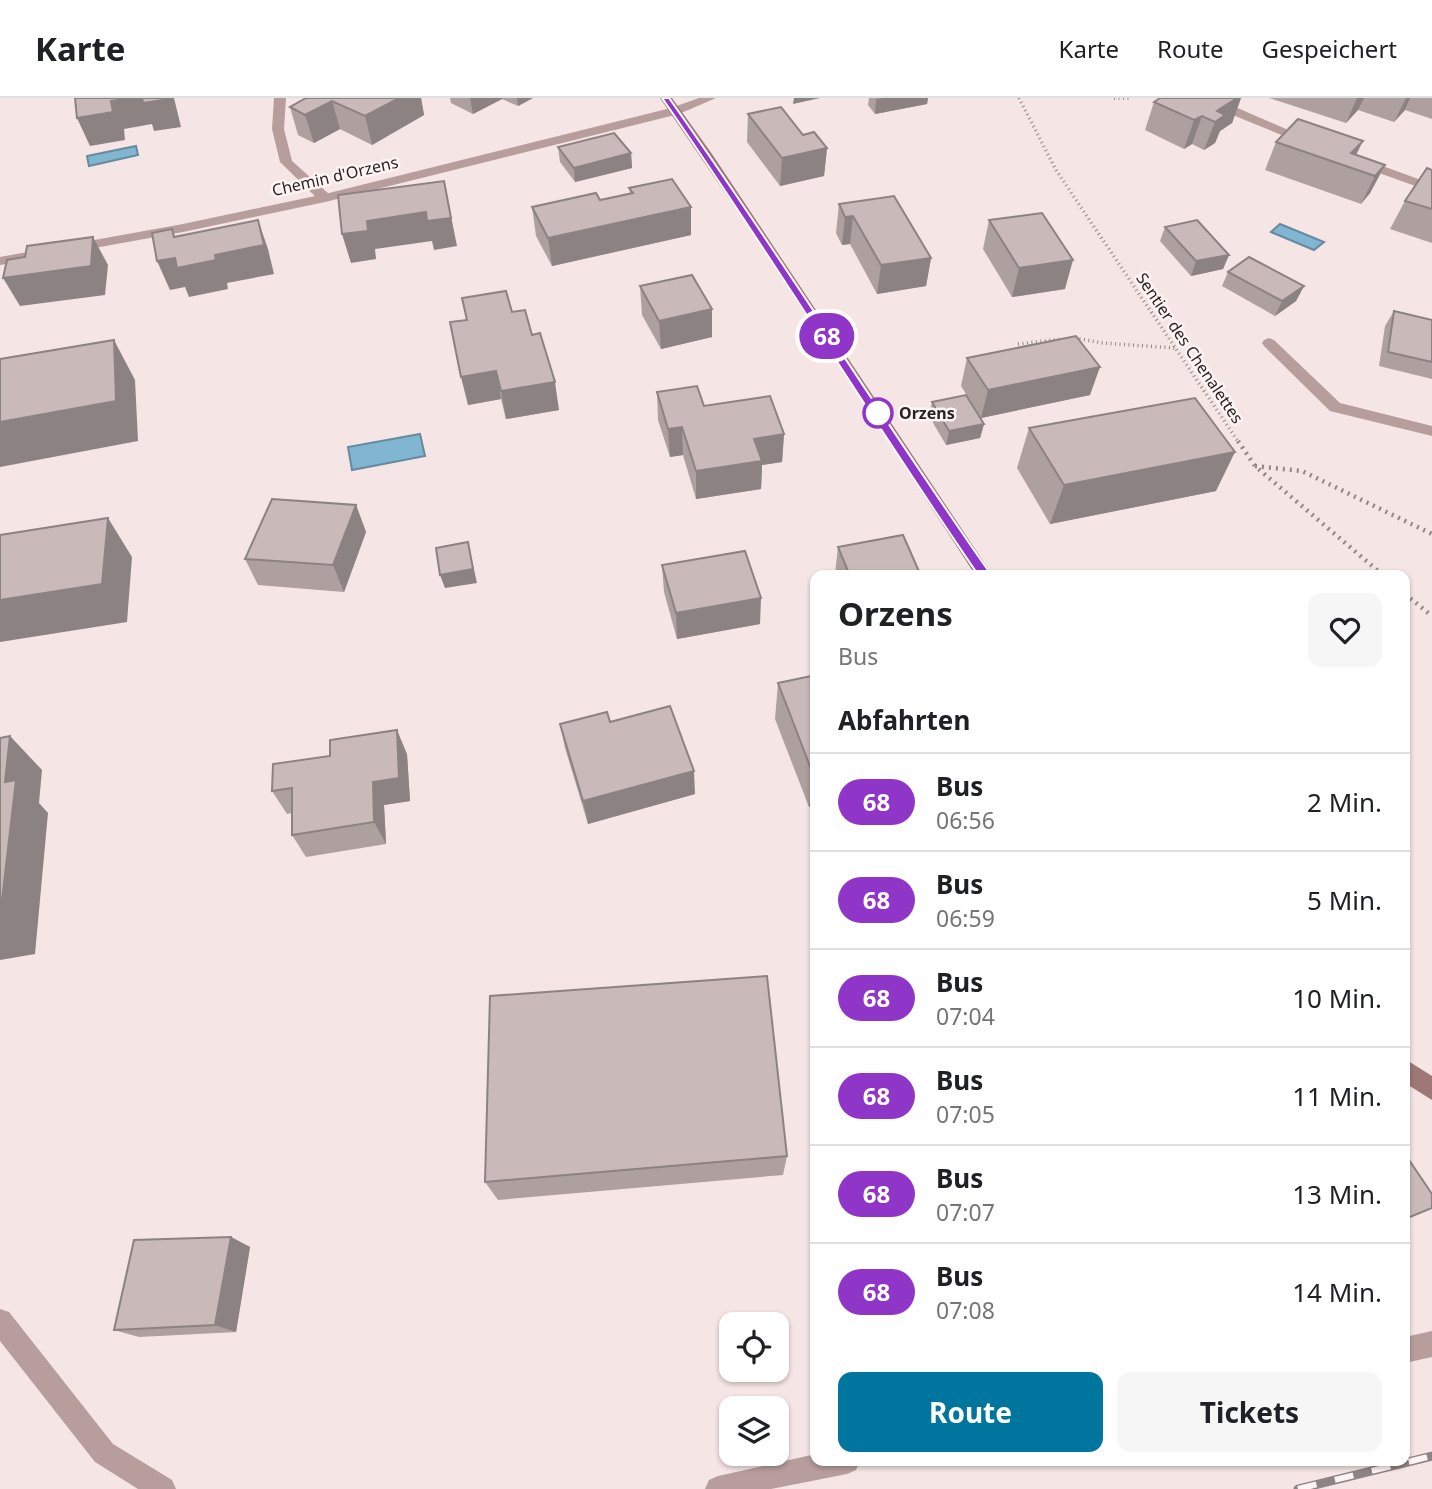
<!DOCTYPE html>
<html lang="de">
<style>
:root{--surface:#fff;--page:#f6f6f6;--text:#202124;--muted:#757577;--line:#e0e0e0;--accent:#00769f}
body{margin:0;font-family:"Noto Sans",sans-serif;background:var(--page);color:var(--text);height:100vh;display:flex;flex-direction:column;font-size:26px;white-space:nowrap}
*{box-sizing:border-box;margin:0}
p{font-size:23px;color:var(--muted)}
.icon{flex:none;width:38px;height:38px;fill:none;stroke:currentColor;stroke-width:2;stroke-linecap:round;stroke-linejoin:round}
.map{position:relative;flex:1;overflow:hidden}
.details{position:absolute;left:810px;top:472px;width:600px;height:896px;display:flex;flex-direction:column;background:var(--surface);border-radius:14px;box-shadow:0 2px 5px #0004}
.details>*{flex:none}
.badge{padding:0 14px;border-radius:23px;font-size:24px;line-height:46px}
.fabs{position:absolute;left:719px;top:1214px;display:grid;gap:14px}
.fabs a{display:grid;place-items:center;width:70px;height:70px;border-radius:14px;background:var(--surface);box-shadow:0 2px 5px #0004;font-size:35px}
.map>.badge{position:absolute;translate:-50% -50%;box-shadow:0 0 0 4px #fff}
h2{padding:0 28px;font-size:26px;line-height:63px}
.round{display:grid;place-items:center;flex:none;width:74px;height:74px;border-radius:14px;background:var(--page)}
.summary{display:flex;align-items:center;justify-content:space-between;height:119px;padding:0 28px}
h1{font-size:33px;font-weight:700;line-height:52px}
.button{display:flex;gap:14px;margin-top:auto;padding:14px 28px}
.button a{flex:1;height:80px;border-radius:14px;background:var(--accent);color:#fff;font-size:28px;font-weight:700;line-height:80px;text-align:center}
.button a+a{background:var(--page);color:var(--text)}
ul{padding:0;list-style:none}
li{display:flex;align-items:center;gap:21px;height:98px;padding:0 28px;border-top:2px solid var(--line)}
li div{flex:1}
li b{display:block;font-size:26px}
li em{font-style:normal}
li .badge{min-width:77px;font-weight:700;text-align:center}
header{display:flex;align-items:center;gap:42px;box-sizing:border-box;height:98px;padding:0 35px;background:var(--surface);border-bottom:2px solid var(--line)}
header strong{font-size:33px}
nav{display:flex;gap:38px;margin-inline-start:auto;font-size:24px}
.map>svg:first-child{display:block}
.water{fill:#80b6d2;stroke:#668a9e;stroke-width:2}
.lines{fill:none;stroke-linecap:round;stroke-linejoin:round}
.path-far1{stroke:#928787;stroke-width:3.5;stroke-dasharray:1 3.5;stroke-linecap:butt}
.path{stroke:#928787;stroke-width:4.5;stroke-dasharray:2 5;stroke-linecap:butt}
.service{fill:#b79d9b;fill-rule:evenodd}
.minor{fill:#b79d9b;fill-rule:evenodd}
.secondary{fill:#9d7876;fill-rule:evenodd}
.rail-casing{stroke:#8e8483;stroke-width:9}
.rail{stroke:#fdf4f3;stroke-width:6;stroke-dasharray:19;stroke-linecap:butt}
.wall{fill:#ada09f}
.shaded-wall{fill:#8d8282}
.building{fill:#c9bab9;stroke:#8d8282;stroke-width:2}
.line{fill:#8f36c8;stroke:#fff;stroke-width:2}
.stop-dot{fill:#fff;stroke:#8f36c8;stroke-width:3.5}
.labels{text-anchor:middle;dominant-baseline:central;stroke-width:5;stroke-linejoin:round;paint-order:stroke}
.far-street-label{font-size:16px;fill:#282323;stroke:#fdf4f3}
.far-stop-label{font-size:16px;font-weight:bold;fill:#282323;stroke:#fdf4f3;text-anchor:start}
</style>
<header>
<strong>Karte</strong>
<nav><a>Karte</a><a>Route</a><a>Gespeichert</a></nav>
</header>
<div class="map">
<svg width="1432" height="1391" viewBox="0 0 1432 1391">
<rect width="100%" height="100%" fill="#f5e5e4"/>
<!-- water -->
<g class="water">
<path d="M136,48l2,9 -49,11 -2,-10z"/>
<path d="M1280,126l44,18 -10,8 -43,-18z"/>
<path d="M420,336l5,22 -73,14 -4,-23z"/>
</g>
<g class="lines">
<!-- path-far1 -->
<g class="path-far1">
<path d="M1019,0l37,72 183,273"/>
<path d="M1114,0h16"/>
<path d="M1075,240l28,5 72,5"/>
<path d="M1018,246l44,-5"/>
</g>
<!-- path -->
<g class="path">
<path d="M1238,343l17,25 129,110"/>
<path d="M1255,368l47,5 130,63"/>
<path d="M1405,496l27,22"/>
</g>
<!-- service -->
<path class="service" d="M274,0h12l-2,31 8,32 38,34v6h-10l-40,-39 -8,-33z"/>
<!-- minor -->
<g class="minor">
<path d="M699,0h17l-37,16 -354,88 -142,30 -183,33v-8l183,-33 142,-30 346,-86z"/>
<path d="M1218,5h8l90,39 -10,3 -88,-36z"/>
<path d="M1358,59l74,27v8l-78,-28 -2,-3z"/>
<path d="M1269,240l5,2 66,63 92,23v10l-102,-25 -66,-65 -2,-3 2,-3z"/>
<path d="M0,1211l9,3 104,132 59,36 4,9h-38l-43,-27 -95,-121z"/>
<path d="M1432,1233v26l-27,6v-26z"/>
<path d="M816,1356v7h44l-4,9 -9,4 -76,15h-66l4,-9 9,-4z"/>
</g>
<!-- secondary -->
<g class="secondary">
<path d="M660,0h12l40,56 281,422h-17l-235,-360z"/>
<path d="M1405,961l27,17v24l-27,-17z"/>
</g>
<!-- rail casing -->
<g class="rail-casing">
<path id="rail" d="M1298,1391l134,-33"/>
</g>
<!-- rail -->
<use href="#rail" class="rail"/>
</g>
<!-- wall -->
<g class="wall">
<path d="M306,0h115l3,17 -52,30 -32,-16 -26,14 -16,-8 -8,-28z"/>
<path d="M450,0h83l-15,8 -16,-7 -29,15 -22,-11z"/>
<path d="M869,0h59l-1,6 -52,10 -7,-9z"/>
<path d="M1160,0h81l-9,25 -12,8 -5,12 -11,7 -12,-6 -8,5 -39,-19 9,-28z"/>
<path d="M1269,0h163v21l-27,-9 -11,12 -36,-12 -12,13z"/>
<path d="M748,16l55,21 24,13 -3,28 -44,10 -33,-44z"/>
<path d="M1276,44l80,13 29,10 -15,28 -9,11 -96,-34z"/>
<path d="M558,49l73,6 1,15 -57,14 -15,-20z"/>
<path d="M1432,72v73l-42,-14 15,-28z"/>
<path d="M629,90l62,47 -139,31 -16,-30 -4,-29 68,-7 30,-7z"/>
<path d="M839,106l92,54 -5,28 -49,8 -27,-50 -8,1 -6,-12z"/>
<path d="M989,122l76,69 -53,8 -29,-48z"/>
<path d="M1165,129l64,28 -6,14 -32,7 -31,-35z"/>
<path d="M1228,174l76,14 -8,15 -21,15 -53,-30z"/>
<path d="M640,188l72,51 -51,12 -19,-34z"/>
<path d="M1394,213l38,9v59l-53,-13 6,-40z"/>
<path d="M512,214l20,23 27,75 -53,9 -5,-20 -33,6z"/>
<path d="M967,260l123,37 -109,23 -20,-32z"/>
<path d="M657,294l47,14 80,28 -2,28 -20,3 -1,24 -65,10 -13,-44 -13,2 -12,-37z"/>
<path d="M932,304l52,22 -4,14 -34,7 -17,-29z"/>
<path d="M1029,330l187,63 -166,33 -33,-56z"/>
<path d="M356,407l10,27 -22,60 -86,-7 -13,-26z"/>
<path d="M838,449l83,29h-85l-1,-2z"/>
<path d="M662,467l98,59 -83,15 -13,-47z"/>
<path d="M816,577v131l-7,1 -34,-88 3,-36z"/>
<path d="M610,624l85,72 -107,30 -23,-76 -5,-24z"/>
<path d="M407,656l3,47 -26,4 2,39 -80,13 -14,-22v-22l-5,1 -15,-23z"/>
<path d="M787,1058l-4,19 -285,25 -13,-18z"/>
<path d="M231,1139l19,10 -14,85 -97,5 -25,-7z"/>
</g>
<!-- shaded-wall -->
<g class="shaded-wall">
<path d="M131,0h43l7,29 -27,4 -2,-7 -28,5 1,11 -35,6 -13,-28 34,-17z"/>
<path d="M399,0h22l3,17 -52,30 -7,-29z"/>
<path d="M470,0h32v1l-29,15z"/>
<path d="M517,0h16l-15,8z"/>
<path d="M794,0h26l-27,6z"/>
<path d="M885,0h43l-1,6 -52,10 1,-15z"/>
<path d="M1237,0h4l-9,25 -12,8 -5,12 -11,7 11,-28 2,-11z"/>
<path d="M1357,0h7l-6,12 -12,13z"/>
<path d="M1406,0h4l-5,12 -11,12z"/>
<path d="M332,3l8,28 -26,14 -9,-28z"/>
<path d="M1202,18l-10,28 -8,5 10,-29z"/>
<path d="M1363,43l-13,26 1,-14z"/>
<path d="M827,50l-3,28 -44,10 2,-28z"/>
<path d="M631,55l1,15 -57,14 -1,-14z"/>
<path d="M1385,67l-15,28 -9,11 14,-28z"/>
<path d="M444,83l13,65 -23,4 -2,-9 -57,8 1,10 -25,4 -9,-29z"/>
<path d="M691,109v28l-139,31 -4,-28z"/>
<path d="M853,118l-3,28 -8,1 3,-28z"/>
<path d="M258,122l10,29 6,25 -47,9 1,6 -39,8 -4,-10 -15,3 -13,-29 18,-3 40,-3z"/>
<path d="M93,139l15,28 -3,30 -85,11 -17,-28z"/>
<path d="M1229,157l-6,14 -32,7 5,-15z"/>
<path d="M931,160l-5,28 -49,8 4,-29z"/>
<path d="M1073,162l-8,29 -53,8 7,-29z"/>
<path d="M1304,188l-8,15 -21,15 7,-15z"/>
<path d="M712,211v28l-51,12 -2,-28z"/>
<path d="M114,242l21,40 3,61 -138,26v-45z"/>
<path d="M1100,269l-10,28 -109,23 7,-28z"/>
<path d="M496,273l5,28 -33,6 -7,-28z"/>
<path d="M555,284l4,28 -53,9 -5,-28z"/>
<path d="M984,326l-4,14 -34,7 3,-14z"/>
<path d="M682,329l1,28 -13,2 -2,-28z"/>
<path d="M784,336l-2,28 -20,3 -1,24 -65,10v-28l58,-32z"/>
<path d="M1235,354l-19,39 -166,33 14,-39z"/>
<path d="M356,407l10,27 -22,60 -11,-27z"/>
<path d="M108,420l24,39 -5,65 -127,20v-42z"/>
<path d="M468,444l9,41 -32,5 -5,-13z"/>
<path d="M761,500l-1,26 -83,15 -1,-26z"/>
<path d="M397,632l10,24 3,47 -26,4 2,39 -12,-22 -1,-40z"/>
<path d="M10,638l32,34 -3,33 9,10 -13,141 -35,6v-43l5,-135z"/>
<path d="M694,673l1,23 -107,30 -5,-23z"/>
<path d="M813,676h3v32l-7,1z"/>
<path d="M231,1139l19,10 -14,85 -21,-7z"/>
</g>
<!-- building -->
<g class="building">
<path d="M75,0h56l-20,3 2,11 -36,6z"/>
<path d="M142,0h27l1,1 -27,4z"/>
<path d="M306,0h93l-34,18 -33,-15 -27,14 -15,-8z"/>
<path d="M1160,0h77l-20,13 8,4 -10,7 -13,-6 -8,4 -40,-18z"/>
<path d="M781,9l22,28 11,-3 13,16 -45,10 -34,-44z"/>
<path d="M1298,21l65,22 -12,12 34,12 -10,11 -99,-34z"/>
<path d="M614,35l17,20 -57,15 -16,-21z"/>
<path d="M1427,70l5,2v39l-27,-8z"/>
<path d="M672,81l19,28 -143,31 -16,-31 64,-14 4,7 33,-7 -4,-5z"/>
<path d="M444,83l7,37 -24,3 -1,-9 -59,9 1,10 -26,3 -4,-39z"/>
<path d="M894,98l37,62 -50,7 -28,-49 -8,1 -6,-13z"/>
<path d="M1042,115l31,47 -54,8 -30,-48z"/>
<path d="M258,122l6,25 -49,10 1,5 -39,8 -2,-10 -18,3 -5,-28 20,-4 2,8z"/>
<path d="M1197,122l32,35 -33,6 -31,-34z"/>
<path d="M93,139l-2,29 -88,12 4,-18 18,-3 2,-11z"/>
<path d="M1249,159l55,29 -22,15 -54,-29z"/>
<path d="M692,177l20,34 -53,12 -19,-35z"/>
<path d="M506,193l6,21 13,-2 7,25 8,-2 15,49 -54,9 -5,-20 -35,6 -11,-55 17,-2 -5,-22z"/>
<path d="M1394,213l38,9v42l-44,-10z"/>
<path d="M1076,238l24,31 -112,23 -21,-32z"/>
<path d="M114,242l2,61 -116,21v-63z"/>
<path d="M697,288l7,20 66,-10 14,38 -30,5 8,22 -66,10 -14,-44 -14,2 -11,-37z"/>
<path d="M966,297l18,29 -35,7 -17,-29z"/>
<path d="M1195,300l40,54 -171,33 -35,-57z"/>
<path d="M272,401l84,6 -23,60 -88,-6z"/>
<path d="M108,420l-6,66 -102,16v-65z"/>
<path d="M903,437l18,41h-71l-12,-29z"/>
<path d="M468,444l5,27 -33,6 -4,-27z"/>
<path d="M745,453l16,47 -85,15 -14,-48z"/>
<path d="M816,577v99h-3l-35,-91z"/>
<path d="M670,608l24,65 -111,30 -23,-77 47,-12 3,10z"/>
<path d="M397,632l2,48 -26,4 1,40 -82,13v-47l-20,3 1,-27 57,-8v-16z"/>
<path d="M10,638l-5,46 11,-2 -16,137v-179z"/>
<path d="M767,878l20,180 -302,26 5,-186z"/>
<path d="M1405,1056l27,40v14l-27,11z"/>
<path d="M231,1139l-16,88 -101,5 20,-90z"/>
</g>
<!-- line -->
<path class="line" d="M662,0h7c110,155 211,318 321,475v6h-9c-109,-158 -209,-323 -319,-481z"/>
<!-- markers -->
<circle class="stop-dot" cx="878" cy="315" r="14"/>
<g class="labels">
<!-- far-street labels -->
<g class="far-street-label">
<text transform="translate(335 78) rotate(-13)">Chemin d'Orzens</text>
<text transform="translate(1190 250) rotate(56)">Sentier des Chenalettes</text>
</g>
<!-- far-stop labels -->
<g class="far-stop-label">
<text x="899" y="315">Orzens</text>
</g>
</g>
</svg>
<div class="fabs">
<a><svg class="icon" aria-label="locate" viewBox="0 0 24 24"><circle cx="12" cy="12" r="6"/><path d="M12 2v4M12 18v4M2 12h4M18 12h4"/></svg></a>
<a><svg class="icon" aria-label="layers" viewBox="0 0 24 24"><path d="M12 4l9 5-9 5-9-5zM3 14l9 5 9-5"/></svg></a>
</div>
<b class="badge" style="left:827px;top:238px;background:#8f36c8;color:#fff">68</b>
<section class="details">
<div class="summary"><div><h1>Orzens</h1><p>Bus</p></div><a class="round"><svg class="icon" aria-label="heart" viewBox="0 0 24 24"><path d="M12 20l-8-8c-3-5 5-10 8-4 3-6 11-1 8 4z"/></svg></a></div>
<h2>Abfahrten</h2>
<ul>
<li><span class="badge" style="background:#8f36c8;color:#fff">68</span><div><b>Bus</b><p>06:56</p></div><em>2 Min.</em></li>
<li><span class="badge" style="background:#8f36c8;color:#fff">68</span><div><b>Bus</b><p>06:59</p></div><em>5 Min.</em></li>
<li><span class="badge" style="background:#8f36c8;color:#fff">68</span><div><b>Bus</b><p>07:04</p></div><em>10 Min.</em></li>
<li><span class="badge" style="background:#8f36c8;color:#fff">68</span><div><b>Bus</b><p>07:05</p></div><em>11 Min.</em></li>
<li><span class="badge" style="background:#8f36c8;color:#fff">68</span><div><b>Bus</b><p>07:07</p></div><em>13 Min.</em></li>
<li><span class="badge" style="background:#8f36c8;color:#fff">68</span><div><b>Bus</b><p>07:08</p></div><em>14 Min.</em></li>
</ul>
<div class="button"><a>Route</a><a>Tickets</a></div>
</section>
</div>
